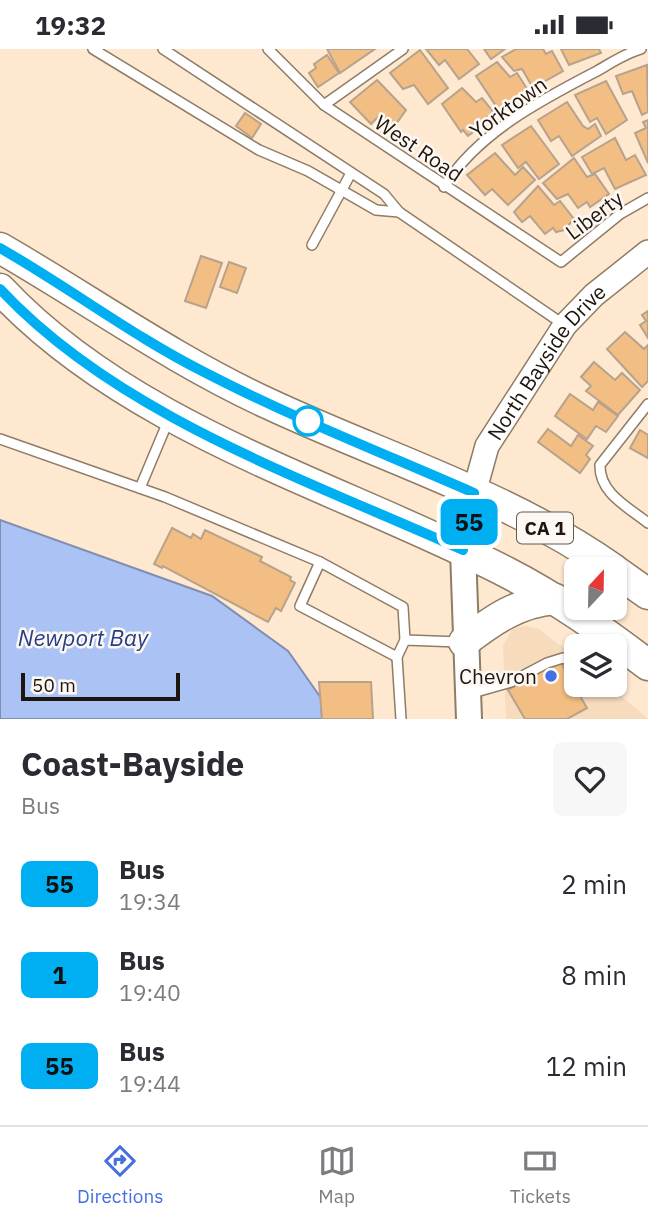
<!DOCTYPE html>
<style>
:root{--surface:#fff;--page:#f7f7f7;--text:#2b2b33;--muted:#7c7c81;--line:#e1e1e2;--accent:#4670e2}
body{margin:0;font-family:"IBM Plex Sans",sans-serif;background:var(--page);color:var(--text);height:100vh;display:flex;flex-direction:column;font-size:26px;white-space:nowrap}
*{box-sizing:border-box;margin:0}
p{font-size:23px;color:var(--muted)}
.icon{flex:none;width:38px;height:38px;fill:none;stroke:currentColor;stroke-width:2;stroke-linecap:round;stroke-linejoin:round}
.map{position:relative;height:670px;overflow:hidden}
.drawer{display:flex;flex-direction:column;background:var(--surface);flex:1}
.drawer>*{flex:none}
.badge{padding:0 14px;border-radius:10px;font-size:24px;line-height:46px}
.needle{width:46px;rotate:22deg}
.buttons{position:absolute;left:564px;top:508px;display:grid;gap:14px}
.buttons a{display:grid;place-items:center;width:63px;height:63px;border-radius:10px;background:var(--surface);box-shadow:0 2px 5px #0004;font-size:35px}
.scale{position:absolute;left:21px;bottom:18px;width:159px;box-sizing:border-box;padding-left:7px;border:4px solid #1e160e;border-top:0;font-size:19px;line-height:24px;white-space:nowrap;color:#1e160e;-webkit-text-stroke:5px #fdf8f3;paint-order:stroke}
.map>.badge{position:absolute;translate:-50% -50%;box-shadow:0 0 0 4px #fff}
.round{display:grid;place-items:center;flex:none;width:74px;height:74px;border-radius:10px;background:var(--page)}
.head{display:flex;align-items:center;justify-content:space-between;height:119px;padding:0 21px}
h1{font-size:33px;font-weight:700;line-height:52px}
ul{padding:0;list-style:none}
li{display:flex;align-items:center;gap:21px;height:91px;padding:0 21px}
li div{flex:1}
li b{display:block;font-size:26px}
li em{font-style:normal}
li .badge{min-width:77px;font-weight:700;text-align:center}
.status{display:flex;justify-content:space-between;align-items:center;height:49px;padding:0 35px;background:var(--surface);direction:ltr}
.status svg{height:19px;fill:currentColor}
.tabs{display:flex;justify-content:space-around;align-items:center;height:98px;border-top:2px solid var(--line);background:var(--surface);font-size:19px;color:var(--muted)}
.tabs a{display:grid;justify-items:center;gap:4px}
.tabs .active{color:var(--accent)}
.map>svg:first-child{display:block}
.built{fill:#f6dbbd}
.water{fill:#abc2f5;stroke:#818eb0;stroke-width:2}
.building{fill:#f2be83;stroke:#b7a28c;stroke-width:2}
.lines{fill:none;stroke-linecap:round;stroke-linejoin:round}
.service-casing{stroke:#8f7c66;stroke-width:12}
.tertiary-casing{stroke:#8f7c66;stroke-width:26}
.secondary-casing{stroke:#8f7c66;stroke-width:28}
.trunk-casing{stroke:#8f7c66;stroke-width:33}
.service{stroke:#fff;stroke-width:9}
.tertiary{stroke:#fff;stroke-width:23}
.secondary{stroke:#fff;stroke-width:24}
.trunk{stroke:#fff;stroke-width:30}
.line-casing{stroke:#fff;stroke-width:16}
.line{stroke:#00aff2;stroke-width:10}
.stop-dot{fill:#fff;stroke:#00aff2;stroke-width:3.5}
.poi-dot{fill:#4670e2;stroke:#fdf8f3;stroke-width:2.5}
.labels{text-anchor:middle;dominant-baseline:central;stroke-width:5;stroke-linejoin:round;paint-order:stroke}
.shield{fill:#fdf8f3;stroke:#615a53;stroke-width:2}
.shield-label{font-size:19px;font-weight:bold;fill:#1e160e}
.street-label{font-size:21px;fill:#1e160e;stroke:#fdf8f3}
.poi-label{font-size:21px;fill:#1e160e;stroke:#fdf8f3;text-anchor:end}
.water-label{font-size:23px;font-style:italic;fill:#243e87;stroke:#fdf8f3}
</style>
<div class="status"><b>19:32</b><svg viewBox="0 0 49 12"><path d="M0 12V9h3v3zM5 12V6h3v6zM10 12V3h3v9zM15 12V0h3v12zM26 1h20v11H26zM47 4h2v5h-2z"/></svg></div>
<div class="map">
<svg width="648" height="670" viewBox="0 0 648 670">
<rect width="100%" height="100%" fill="#fee8d0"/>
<!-- built -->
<path class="built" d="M526,577l13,3 37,29v26h32l40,35h-142l-3,-73 9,-17z"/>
<!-- water -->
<path class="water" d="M0,471l212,76 76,55 33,47 1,21h-322z"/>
<!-- building -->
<g class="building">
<path d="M327,0h48l-35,24z"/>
<path d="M426,0h41l12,15 -20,15 -14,-19 -6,5z"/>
<path d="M484,0h21l-14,10z"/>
<path d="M516,0h27l3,5 6,-3 11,20 -30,17 -11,-19 -8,2 -12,-14z"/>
<path d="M561,0h38l2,4 -32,12z"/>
<path d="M420,1l28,38 -20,16 -14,-19 -11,4 -13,-16z"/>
<path d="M327,6l12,18 -21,14 -9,-14 7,-5 -2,-4z"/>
<path d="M497,13l13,15 7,-4 12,19 -29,20 -24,-36z"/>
<path d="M647,16l1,47 -6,3 -10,-24 -9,3 -7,-18z"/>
<path d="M377,31l29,30 -15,21 -13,-14 -7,7 -21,-22z"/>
<path d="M606,32l21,39 -21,14 -9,-16 -7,4 -15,-27z"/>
<path d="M462,39l14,14 6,-4 14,17 -28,21 -5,-6 -2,2 -19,-28z"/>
<path d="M567,53l16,24 5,3 7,-5 6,12 -29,20 -13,-20 -8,5 -13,-21z"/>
<path d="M245,64l16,11 -9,14 -16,-12z"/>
<path d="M648,71v43l-13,-30 11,-5 -3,-6z"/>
<path d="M531,77l28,38 -20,15 -13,-17 -8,6 -16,-23z"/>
<path d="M615,89l11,22 9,-5 11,20 -31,14 -11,-21 -12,6 -10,-17z"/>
<path d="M495,104l20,22 8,-8 12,13 -27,25 -16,-16 -7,6 -18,-20z"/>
<path d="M574,109l13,19 8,-3 14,20 -19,13 -3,-5 -9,6 -10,-14 -11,5 -14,-16z"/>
<path d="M538,137l16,19 6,-4 14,18 -10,11 -8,2 -3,-4 -8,6 -15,-18 -8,6 -8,-10z"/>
<path d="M201,207l21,7 -16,45 -21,-7z"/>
<path d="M229,213l17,6 -9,25 -17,-6z"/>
<path d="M648,262v27l-8,-13 6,-4 -4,-6z"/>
<path d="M625,283l19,17 4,-4v36l-6,6 -35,-38z"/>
<path d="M594,313l21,18 7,-7 18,17 -22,25 -32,-24 5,-5 -10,-9z"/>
<path d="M570,345l23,16 5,-8 20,14 -12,16 -10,-6 -9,13 -32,-23z"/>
<path d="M548,380l23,17 7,-11 15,11 -7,9 4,4 -10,14 -42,-31z"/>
<path d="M640,381l8,5v23l-18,-10z"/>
<path d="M172,479l19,10 2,-4 8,5 4,-9 57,27 -2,4 31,16 -1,3 5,3 -14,28 -5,-3 -8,14 -105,-56 -1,2 -8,-4z"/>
<path d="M560,612l27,47 -20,11h-42l-17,-29z"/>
<path d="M319,633h52l2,37h-51z"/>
</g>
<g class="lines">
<!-- service casing -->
<g class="service-casing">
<g id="service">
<path d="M93,0l166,101 49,21 68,39 23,2"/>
<path d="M163,0l221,145 15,18 164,112"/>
<path d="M268,0l56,56 237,157 59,-48 28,-16"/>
<path d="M324,56l79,-56"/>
<path d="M444,138c33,-54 99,-88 153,-116 14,-8 29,-18 44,-22"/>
<path d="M312,196l39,-72"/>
<path d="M648,355l-48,61c-1,28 28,42 48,58"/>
<path d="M0,390l165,58 155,65"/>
<path d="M140,439l29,-69"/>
<path d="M397,608l-97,-51 20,-44 83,45 2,33"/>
<path d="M469,645l42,-12 36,-19 16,-5 13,6"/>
<path d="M401,670l-4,-62 8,-17 54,2"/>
</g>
</g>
<!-- tertiary casing -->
<g class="tertiary-casing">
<g id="tertiary">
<path id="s1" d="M474,444l13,-47 78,-121 29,-30 54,-43"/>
</g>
</g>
<!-- secondary casing -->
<g class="secondary-casing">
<path id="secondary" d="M469,670l-6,-169 11,-57"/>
</g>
<!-- trunk casing -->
<g class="trunk-casing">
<g id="trunk">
<path d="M0,199c90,52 172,111 267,155 115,54 241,92 346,166"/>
<path d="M0,240c132,141 339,197 506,283 51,26 97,59 142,93"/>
<path d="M614,521l34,24"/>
<path d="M464,593c29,-22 54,-40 91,-43"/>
</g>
</g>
<!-- service -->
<use href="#service" class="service"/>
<!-- tertiary -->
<use href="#tertiary" class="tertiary"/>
<!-- secondary -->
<use href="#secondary" class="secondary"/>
<!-- trunk -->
<use href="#trunk" class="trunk"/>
</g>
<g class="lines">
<!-- line casing -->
<g class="line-casing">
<path id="line" d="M0,199c70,40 134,89 206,125 87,45 179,81 268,120l-11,57c-155,-70 -345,-134 -463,-261"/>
</g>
<!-- line -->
<use href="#line" class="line"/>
</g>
<!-- markers -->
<circle class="stop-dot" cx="308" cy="372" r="14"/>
<circle class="poi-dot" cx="551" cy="627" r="7"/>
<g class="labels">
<!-- shield labels -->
<rect class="shield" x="517" y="463.5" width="56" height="31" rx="5"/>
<g class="shield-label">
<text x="545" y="479">CA 1</text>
</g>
<!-- street labels -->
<g class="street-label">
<text transform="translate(508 58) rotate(-36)">Yorktown</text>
<text transform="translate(419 99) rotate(34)">West Road</text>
<text transform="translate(594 166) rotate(-37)">Liberty</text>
<text stroke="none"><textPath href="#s1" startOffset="152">North Bayside Drive</textPath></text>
</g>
<!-- poi labels -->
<g class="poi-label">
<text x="537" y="627">Chevron</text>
</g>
<!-- water labels -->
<g class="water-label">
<text x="83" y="588">Newport Bay</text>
</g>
</g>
</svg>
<div class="buttons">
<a><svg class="needle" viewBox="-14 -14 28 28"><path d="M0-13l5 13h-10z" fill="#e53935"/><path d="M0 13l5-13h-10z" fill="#7c7c81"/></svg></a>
<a><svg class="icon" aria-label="layers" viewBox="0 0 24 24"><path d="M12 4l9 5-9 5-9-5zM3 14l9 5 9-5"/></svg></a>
</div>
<div class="scale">50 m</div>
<b class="badge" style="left:469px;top:473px;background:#00aff2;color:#111">55</b>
</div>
<section class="drawer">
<div class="head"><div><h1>Coast-Bayside</h1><p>Bus</p></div><a class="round"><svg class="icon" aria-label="heart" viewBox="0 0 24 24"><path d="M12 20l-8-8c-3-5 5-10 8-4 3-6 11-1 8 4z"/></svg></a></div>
<ul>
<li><span class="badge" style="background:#00aff2;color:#111">55</span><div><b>Bus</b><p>19:34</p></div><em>2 min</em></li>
<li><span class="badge" style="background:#00aff2;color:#111">1</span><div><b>Bus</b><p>19:40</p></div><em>8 min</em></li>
<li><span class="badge" style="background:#00aff2;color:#111">55</span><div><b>Bus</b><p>19:44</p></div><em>12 min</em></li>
</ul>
</section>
<nav class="tabs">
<a class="active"><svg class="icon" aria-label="directions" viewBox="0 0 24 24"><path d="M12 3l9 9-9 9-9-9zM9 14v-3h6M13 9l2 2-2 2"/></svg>Directions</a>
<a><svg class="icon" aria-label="map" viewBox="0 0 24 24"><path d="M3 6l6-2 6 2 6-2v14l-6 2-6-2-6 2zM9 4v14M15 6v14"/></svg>Map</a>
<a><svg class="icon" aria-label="tickets" viewBox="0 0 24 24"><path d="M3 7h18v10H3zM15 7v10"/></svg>Tickets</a>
</nav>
